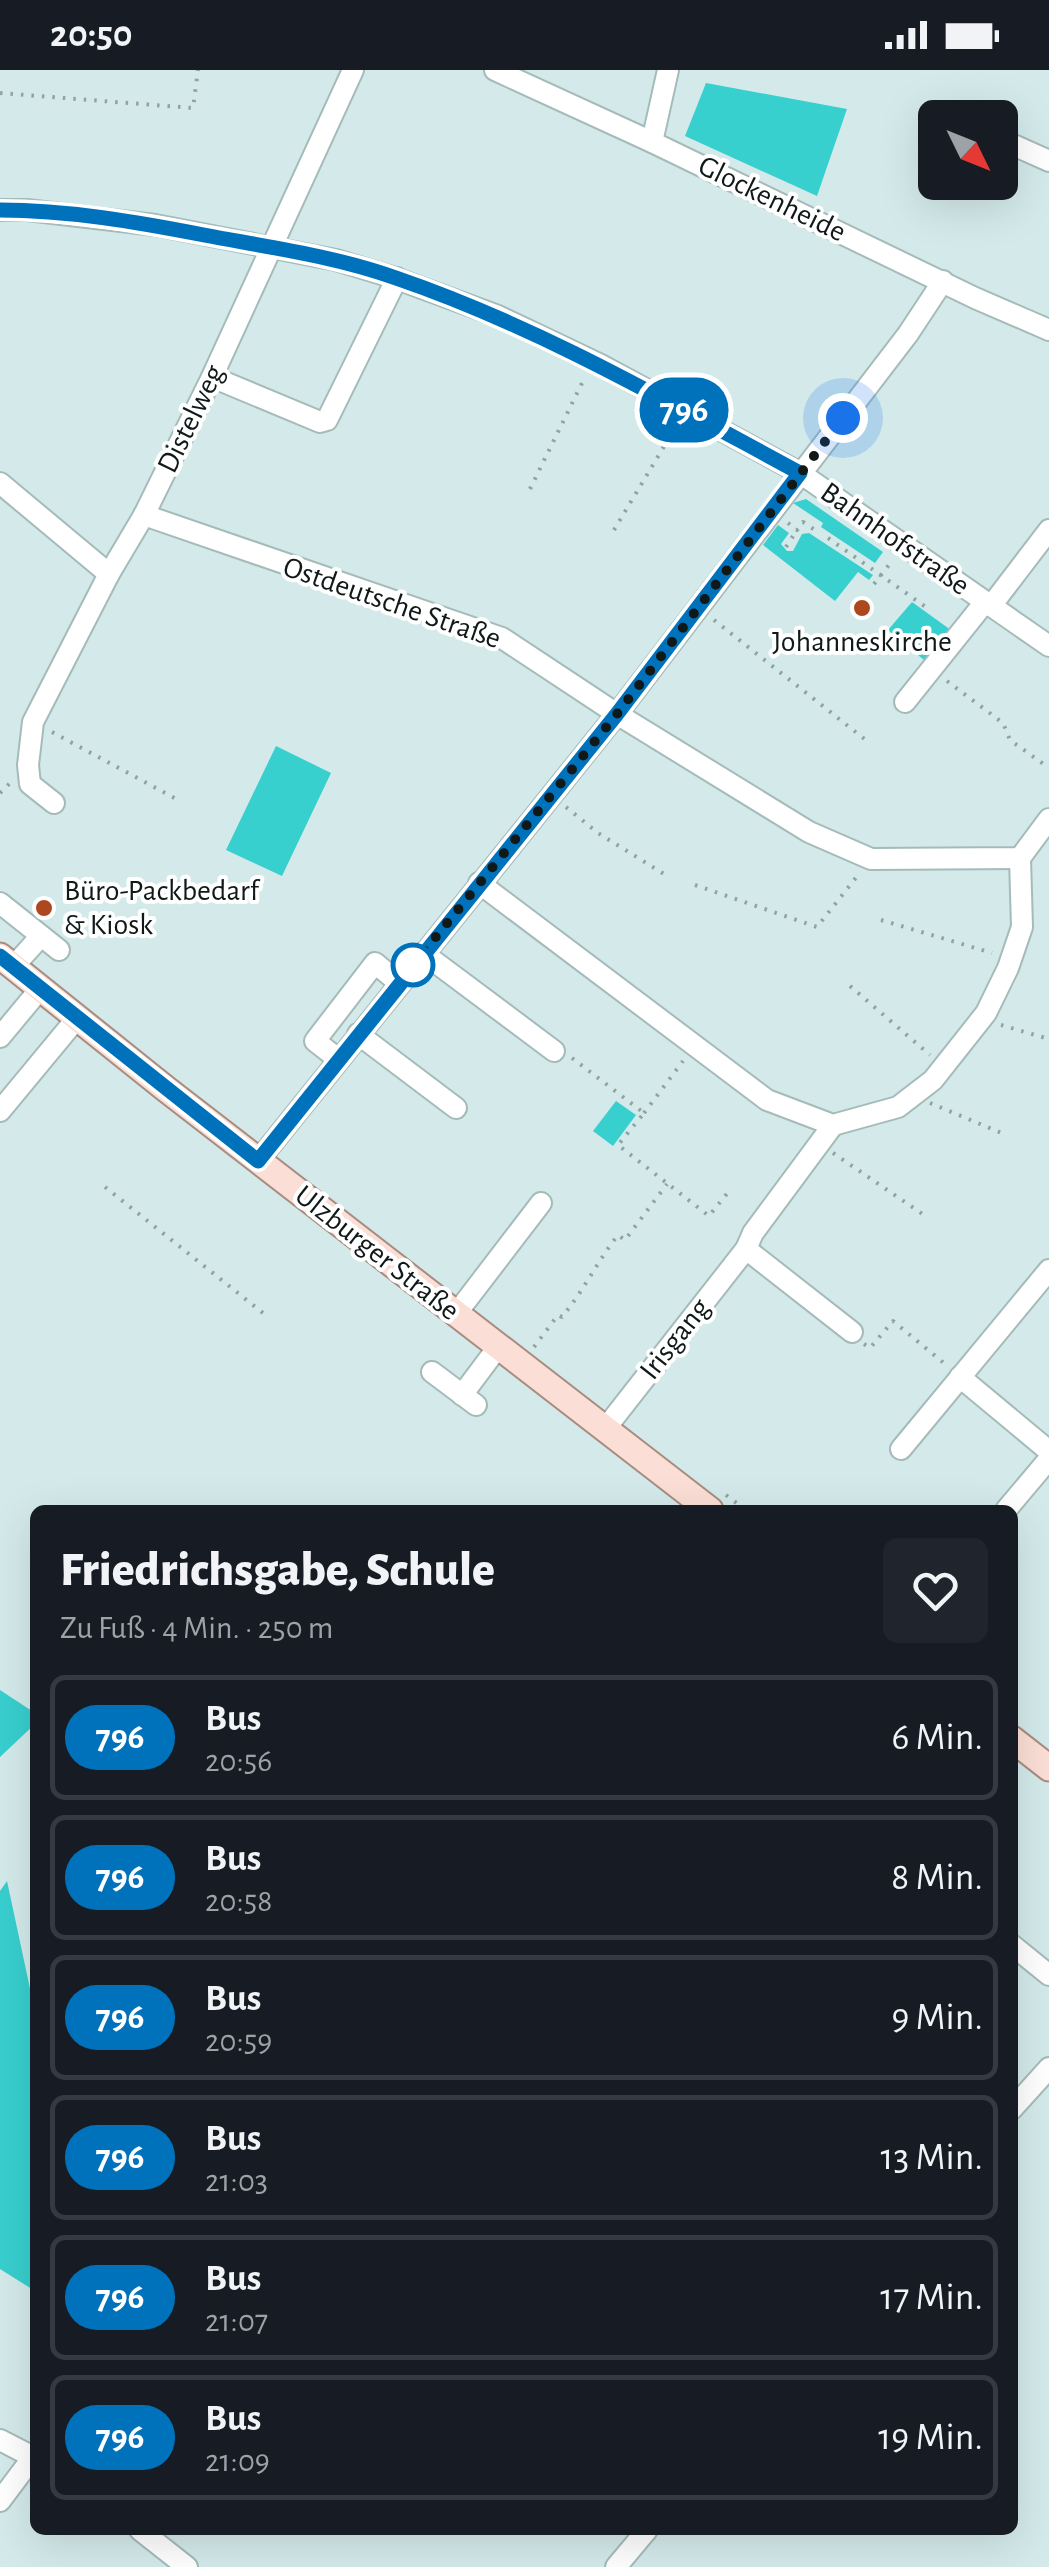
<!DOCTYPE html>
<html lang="de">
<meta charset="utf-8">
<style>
:root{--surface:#171b24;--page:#20242c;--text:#f1f3f6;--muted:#9ea1a6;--line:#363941}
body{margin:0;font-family:"Alegreya Sans",sans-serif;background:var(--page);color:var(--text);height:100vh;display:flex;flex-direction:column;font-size:38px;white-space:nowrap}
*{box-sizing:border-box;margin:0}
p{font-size:32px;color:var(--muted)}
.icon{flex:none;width:55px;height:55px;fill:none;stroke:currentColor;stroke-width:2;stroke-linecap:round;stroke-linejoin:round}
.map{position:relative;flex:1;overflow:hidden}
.details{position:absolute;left:30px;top:1435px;width:988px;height:1030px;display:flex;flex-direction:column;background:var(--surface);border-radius:15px;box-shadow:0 10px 40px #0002}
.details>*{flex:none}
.badge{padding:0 20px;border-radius:32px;font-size:35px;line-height:65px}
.needle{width:65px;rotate:133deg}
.fabs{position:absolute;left:918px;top:30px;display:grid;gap:20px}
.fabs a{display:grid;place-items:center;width:100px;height:100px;border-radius:15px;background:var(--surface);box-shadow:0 10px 40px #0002;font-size:50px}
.you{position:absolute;width:50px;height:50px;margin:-25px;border:8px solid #fff;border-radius:50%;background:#1a73e8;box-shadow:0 0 0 15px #1a73e833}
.map>.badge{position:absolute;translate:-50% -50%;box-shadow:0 0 0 5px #fff}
.round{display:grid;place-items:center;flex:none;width:105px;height:105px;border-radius:15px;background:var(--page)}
.summary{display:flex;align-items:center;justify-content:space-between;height:170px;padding:0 30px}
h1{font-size:48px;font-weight:800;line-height:75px}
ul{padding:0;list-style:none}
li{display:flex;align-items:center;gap:30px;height:125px;margin:0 20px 15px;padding:0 10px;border:5px solid var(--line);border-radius:15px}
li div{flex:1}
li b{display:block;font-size:38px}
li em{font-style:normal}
li .badge{min-width:110px;font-weight:700;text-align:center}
.status{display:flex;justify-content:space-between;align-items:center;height:70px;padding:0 50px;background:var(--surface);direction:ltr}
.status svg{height:28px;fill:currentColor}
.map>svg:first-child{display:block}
.green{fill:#38cfcf}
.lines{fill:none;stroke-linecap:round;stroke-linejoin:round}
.minor-casing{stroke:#a5bbba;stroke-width:24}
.major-casing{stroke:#a78c81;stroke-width:29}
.path{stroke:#91a2a2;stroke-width:4;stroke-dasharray:2.5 8;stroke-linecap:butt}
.minor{stroke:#fff;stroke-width:20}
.major{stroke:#fbdfd6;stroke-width:25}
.line-casing{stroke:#fff;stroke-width:22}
.line{stroke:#0072bc;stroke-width:15}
.walk{stroke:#101818;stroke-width:10;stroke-dasharray:0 18}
.poi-dot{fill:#ad471d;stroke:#fff;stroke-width:4}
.stop-dot{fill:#fff;stroke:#0072bc;stroke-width:5}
.labels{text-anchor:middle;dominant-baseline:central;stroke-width:8;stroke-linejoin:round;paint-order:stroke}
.street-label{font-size:30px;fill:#101818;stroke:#fff}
.poi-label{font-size:30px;fill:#101818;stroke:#fff}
</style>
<div class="status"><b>20:50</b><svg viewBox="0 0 49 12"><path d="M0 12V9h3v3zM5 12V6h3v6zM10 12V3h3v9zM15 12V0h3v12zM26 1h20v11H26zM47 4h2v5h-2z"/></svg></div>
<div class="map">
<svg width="1049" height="2497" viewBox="0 0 1049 2497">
<rect width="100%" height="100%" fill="#d4eaea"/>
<!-- green -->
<g class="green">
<path d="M706,13l141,26 -30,87 -132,-60z"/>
<path d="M806,429l77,53 -8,11 -54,-36 2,-4 -30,-20z"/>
<path d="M778,455l11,8 -8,11 6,7h6l9,-17 7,-1 64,42 -4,5 -11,-8 -23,29 -72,-56z"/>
<path d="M912,532l43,31 -25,32 -42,-35z"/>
<path d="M276,676l55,27 -49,103 -56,-26z"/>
<path d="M616,1031l20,14 -23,31 -20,-15z"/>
<path d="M0,1620l35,23v11l-35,33z"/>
<path d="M7,1811l28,131v279l-35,-22v-378z"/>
</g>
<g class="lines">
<!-- minor casing -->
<g class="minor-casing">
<g id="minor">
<path d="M495,0l157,72 323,156 74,32"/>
<path d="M1000,69l49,22"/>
<path d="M652,72l16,-72"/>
<path d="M0,140h27l128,15 181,35 56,17 106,39 103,49 199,108 249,173"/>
<path d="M212,307l108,45 7,-2 70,-142"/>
<path d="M0,413l109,91"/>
<path d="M144,445l358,123 115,76 192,118 62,27 149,-1 29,-39"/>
<path d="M991,536l58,-76"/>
<path d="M905,632l80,-100"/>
<path d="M54,733l-24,-19 -2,-19 5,-43 76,-148 35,-59 68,-138 141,-307"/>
<path d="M479,813l288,217 66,25 65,-18 35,-27 53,-67 22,-45 14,-41 -2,-69"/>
<path d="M0,833l59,47"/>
<path d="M423,883l131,98"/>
<path d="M13,897l28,-31"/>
<path d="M358,964l98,74"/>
<path d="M0,967l40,-48"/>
<path d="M338,989l-23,-18 60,-78 24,20"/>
<path d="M0,1041l77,-93"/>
<path d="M258,1091l359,-447 291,-380 35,-53"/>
<path d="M746,1179l106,83"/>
<path d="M456,1244l85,-111"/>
<path d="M432,1302l44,33"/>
<path d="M960,1307l89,74"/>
<path d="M462,1325l36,-48"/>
<path d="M605,1359l141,-180 7,-16 80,-108"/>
<path d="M901,1379l148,-179"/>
<path d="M1006,1440l43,-51"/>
<path d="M1012,1875l37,30"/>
<path d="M1012,2039l37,-41"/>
<path d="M0,2370l35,18"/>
<path d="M0,2431l33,-44"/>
<path d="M140,2460l47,37"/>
<path d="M616,2497l31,-37"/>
</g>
</g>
<!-- major casing -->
<g class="major-casing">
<g id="major">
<path d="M0,886l166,133 544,421"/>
<path d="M1012,1669l37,29"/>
</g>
</g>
<!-- path -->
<g class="path">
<path d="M0,23l193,15 5,-38"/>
<path d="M530,419l54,-110"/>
<path d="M788,453l9,7 6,-8 15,10"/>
<path d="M614,460l61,-102"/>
<path d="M828,468l102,72"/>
<path d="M786,477l11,-17"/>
<path d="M874,514l18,-23"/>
<path d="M714,550l153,121"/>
<path d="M947,611l56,42 7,17 39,28"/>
<path d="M52,662l128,69"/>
<path d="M0,723l11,-11"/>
<path d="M566,737l32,26 66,41"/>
<path d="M695,815l122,42 41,-52"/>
<path d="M881,850l111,33"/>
<path d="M850,916l80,69"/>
<path d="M1001,955l48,14"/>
<path d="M572,988l72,55 -26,32 91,71 20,-25"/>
<path d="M930,1033l74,31"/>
<path d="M644,1043l39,-52"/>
<path d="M833,1083l91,62"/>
<path d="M105,1117l158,126"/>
<path d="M864,1274l6,4 23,-27 52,43"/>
<path d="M534,1277l24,-32 4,2c22,-27 35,-55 56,-82l7,5 42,-56"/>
<path d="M726,1425l20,15"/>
</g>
<!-- minor -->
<use href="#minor" class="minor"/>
<!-- major -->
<use href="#major" class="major"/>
</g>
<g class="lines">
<!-- line casing -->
<g class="line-casing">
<path id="line" d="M0,140c68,0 137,12 204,25 64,12 130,21 192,43 143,49 272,124 404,195l-183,241 -359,447 -258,-205"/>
</g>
<!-- line -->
<use href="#line" class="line"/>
<!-- walk -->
<path class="walk" d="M413,895l204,-251 226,-296"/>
</g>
<!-- markers -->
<g class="poi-dot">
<circle cx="862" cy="538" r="10"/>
<circle cx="44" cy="838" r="10"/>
</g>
<circle class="stop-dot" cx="413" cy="895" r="20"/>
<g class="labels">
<!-- street labels -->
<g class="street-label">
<text transform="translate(772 129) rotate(26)">Glockenheide</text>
<text transform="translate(191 349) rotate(-64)">Distelweg</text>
<text transform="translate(895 469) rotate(35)">Bahnhofstraße</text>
<text transform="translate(392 533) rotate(19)">Ostdeutsche Straße</text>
<text transform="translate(377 1183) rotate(38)">Ulzburger Straße</text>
<text transform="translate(675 1269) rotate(-52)">Irisgang</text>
</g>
<!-- poi labels -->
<g class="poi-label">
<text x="862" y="572">Johanneskirche</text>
<text x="64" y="821" text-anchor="start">Büro-Packbedarf<tspan x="64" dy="34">&amp; Kiosk</tspan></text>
</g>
</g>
</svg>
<div class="fabs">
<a><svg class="needle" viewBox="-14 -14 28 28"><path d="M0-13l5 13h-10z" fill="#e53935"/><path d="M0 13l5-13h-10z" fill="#9ea1a6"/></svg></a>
</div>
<div class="you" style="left:843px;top:348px"></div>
<b class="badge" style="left:684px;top:340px;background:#0072bc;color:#fff">796</b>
<section class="details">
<div class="summary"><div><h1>Friedrichsgabe, Schule</h1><p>Zu Fuß · 4 Min. · 250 m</p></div><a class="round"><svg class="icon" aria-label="heart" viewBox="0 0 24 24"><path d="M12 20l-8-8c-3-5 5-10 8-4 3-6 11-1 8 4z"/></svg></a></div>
<ul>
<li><span class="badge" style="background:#0072bc;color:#fff">796</span><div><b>Bus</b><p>20:56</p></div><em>6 Min.</em></li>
<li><span class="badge" style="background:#0072bc;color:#fff">796</span><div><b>Bus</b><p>20:58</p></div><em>8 Min.</em></li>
<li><span class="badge" style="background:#0072bc;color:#fff">796</span><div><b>Bus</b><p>20:59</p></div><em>9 Min.</em></li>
<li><span class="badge" style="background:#0072bc;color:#fff">796</span><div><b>Bus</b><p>21:03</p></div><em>13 Min.</em></li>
<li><span class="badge" style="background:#0072bc;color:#fff">796</span><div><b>Bus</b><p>21:07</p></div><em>17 Min.</em></li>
<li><span class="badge" style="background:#0072bc;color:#fff">796</span><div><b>Bus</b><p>21:09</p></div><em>19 Min.</em></li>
</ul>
</section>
</div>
